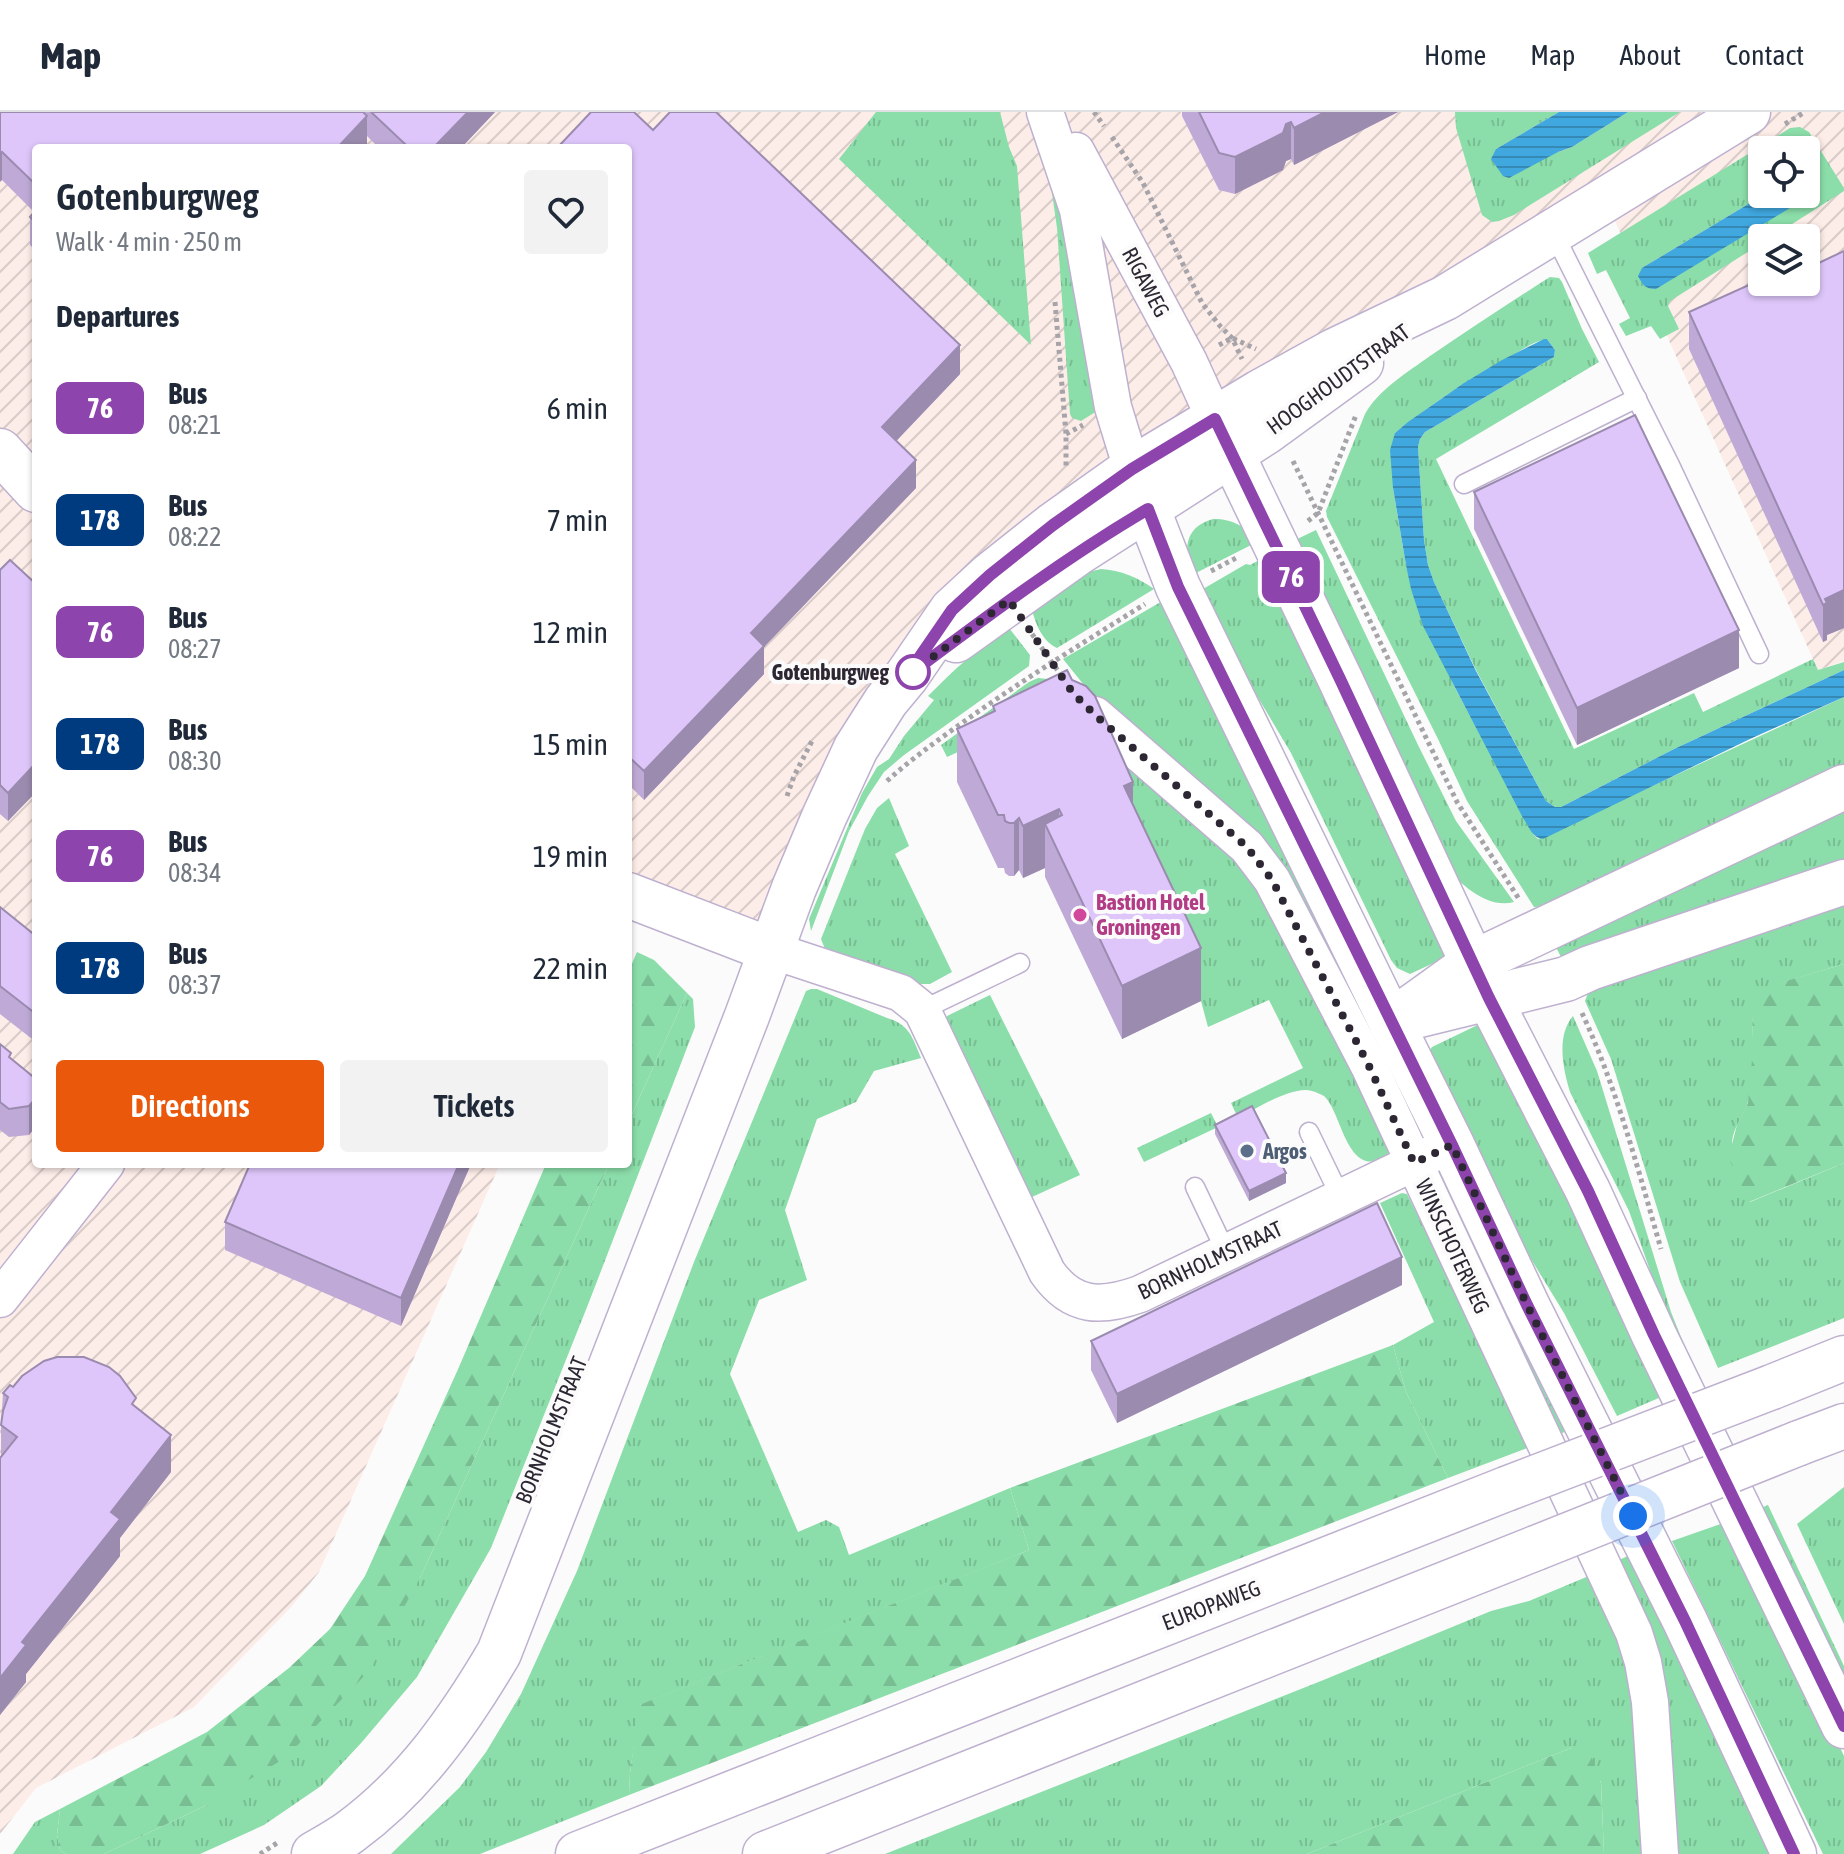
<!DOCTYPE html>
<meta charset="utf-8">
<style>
:root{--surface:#fff;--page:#f2f2f3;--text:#1f2937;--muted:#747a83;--line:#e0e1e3;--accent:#ea580c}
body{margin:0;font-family:"Asap Condensed",sans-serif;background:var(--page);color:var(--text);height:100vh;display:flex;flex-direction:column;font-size:30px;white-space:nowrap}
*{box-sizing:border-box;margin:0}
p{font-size:26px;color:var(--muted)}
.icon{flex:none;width:44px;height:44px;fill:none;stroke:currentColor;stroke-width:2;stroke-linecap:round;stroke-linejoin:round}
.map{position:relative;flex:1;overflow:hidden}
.panel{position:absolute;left:32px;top:32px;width:600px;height:1024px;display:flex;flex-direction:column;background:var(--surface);border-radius:8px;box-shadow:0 2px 6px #0004}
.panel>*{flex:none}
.badge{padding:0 16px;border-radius:12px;font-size:28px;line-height:52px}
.fabs{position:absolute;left:1748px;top:24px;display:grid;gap:16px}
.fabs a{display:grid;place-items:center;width:72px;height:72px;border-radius:8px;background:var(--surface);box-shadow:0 2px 6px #0004;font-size:40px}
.you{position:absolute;width:40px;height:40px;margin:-20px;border:6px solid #fff;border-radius:50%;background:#1a73e8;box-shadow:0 0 0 12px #1a73e833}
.map>.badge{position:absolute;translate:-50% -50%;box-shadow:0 0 0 4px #fff}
h2{padding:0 24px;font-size:30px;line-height:72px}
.round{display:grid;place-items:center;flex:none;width:84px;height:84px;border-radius:8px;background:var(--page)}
.summary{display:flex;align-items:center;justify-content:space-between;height:136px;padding:0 24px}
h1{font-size:38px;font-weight:600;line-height:60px}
.primary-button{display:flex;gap:16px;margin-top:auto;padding:16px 24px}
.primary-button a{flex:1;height:92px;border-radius:8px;background:var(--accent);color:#fff;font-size:32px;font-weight:600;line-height:92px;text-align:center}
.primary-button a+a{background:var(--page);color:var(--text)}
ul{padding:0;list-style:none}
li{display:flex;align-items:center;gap:24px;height:112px;padding:0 24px}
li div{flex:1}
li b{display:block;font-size:30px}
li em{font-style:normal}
li .badge{min-width:88px;font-weight:700;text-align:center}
header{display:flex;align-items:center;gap:48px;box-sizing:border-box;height:112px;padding:0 40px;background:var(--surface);border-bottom:2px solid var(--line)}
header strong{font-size:38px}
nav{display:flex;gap:44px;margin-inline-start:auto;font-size:28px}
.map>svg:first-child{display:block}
.industrial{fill:url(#industrial-furrows);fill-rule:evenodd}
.grass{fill:url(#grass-tufts);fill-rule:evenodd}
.forest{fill:url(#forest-firs)}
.water{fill:url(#water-rules)}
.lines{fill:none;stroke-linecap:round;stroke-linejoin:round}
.service-casing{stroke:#beb1cf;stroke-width:21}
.minor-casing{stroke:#beb1cf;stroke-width:39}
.tertiary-casing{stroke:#beb1cf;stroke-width:47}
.secondary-casing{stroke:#beb1cf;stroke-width:47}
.trunk-casing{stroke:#beb1cf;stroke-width:47}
.path{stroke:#a6a4a9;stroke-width:5;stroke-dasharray:4 4;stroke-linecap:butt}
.service{stroke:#fff;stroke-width:18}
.minor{stroke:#fff;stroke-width:36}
.tertiary{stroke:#fff;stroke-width:44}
.secondary{stroke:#fff;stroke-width:44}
.trunk{stroke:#fff;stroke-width:44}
.trunk-bridge-casing{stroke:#beb1cf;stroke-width:47;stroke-linecap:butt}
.trunk-bridge{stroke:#fff;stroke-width:44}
.wall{fill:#bfaad7}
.shaded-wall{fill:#9b8baf}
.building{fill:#dec6fa;stroke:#9b8baf;stroke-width:2}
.line-casing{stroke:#fff;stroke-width:18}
.line{stroke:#8e44ad;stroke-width:12}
.walk{stroke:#2d2733;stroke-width:8;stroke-dasharray:0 14.4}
.stop-dot{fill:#fff;stroke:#8e44ad;stroke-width:4}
.hotel-dot{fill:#d1479c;stroke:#fbfbfb;stroke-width:3}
.service-dot{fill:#5c6f8a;stroke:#fbfbfb;stroke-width:3}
.labels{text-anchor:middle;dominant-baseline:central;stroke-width:8;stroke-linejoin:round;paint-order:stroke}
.street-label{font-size:22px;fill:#2d2733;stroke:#fbfbfb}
.stop-label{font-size:22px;font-weight:bold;fill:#2d2733;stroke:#fbfbfb;text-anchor:end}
.hotel-label{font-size:22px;font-weight:bold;fill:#b23c85;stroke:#fbfbfb;text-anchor:start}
.service-label{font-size:22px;font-weight:bold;fill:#4e5e75;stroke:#fbfbfb;text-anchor:start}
</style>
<header>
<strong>Map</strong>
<nav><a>Home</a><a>Map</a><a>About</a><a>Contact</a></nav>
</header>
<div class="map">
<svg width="1844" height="1742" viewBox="0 0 1844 1742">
<defs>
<pattern id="industrial-furrows" width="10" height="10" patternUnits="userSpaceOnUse" patternTransform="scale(2)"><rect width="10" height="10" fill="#fdede9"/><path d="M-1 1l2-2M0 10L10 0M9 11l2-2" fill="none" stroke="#d9cbc8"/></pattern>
<pattern id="grass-tufts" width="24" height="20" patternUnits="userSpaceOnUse" patternTransform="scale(2)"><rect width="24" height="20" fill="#8bdda9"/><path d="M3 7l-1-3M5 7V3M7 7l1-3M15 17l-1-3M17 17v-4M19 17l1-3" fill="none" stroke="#78be92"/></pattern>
<pattern id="forest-firs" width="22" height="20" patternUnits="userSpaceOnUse" patternTransform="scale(2)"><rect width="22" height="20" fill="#8bdda9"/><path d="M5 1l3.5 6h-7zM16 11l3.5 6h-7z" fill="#78be92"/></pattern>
<pattern id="water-rules" width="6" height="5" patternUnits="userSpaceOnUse" patternTransform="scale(2)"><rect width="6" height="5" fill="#40a7df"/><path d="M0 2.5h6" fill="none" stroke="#3688b5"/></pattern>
</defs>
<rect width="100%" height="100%" fill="#fbfbfb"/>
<!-- industrial -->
<path class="industrial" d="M0,0h1844v549l-26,9 -213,-471 -739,506 -95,249 -143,-56v-750h-592v1016h464l-181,408 -27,34 -98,101 -158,81 -36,46zM1762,38h44v44h-44zM1762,126h44v44h-44z"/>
<!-- grass -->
<g class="grass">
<path d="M876,0h124l9,35 8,19 14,179 -192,-186z"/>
<path d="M1455,0h104l-63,37 63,3 13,-5 56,-35h52l-166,103 -15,6 -7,1 -10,-7 -26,-87z"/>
<path d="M1800,15l9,5 35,56v3l-74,47h-8v5l-92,58 -2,5 11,23 -19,10 -9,-13 -25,10 -7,-12 11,-6 -24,-48 -9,4 -9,-21 202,-125zM1762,38h44l2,47 -166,71 123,-74h-3z"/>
<path d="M1044,54h4l16,49 33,196 -16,10 -9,-3 -2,-4 -13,-186 -5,-35z"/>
<path d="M1550,165l9,1 3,4 20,47 17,33 -163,97 138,290 120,-56 9,19 110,-53 5,11 26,-8v8l-170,79 -113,58h-6l-9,-6 -70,-131 -42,-88 -6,-17 -4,-25 -6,-93 2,-8 5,-7 129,-75 1,-7 -8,-11c-12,2 -24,10 -34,16 -42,22 -81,49 -118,78l-2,55 13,77 48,121 80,149 4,4 306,-142v71l-295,138 -15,1 -67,-106 -29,-62 -111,-222 -1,-6 39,-97c14,-25 43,-42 65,-58 40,-27 79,-53 120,-79z"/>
<path d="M1213,407c21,0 32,8 46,22l-69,35c-3,-7 -3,-11 -3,-19 -1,-21 6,-32 26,-38z"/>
<path d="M1316,418l102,215 38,76 58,81c-26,7 -51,-16 -68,-34l-159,-324z"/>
<path d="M1263,446l192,395 -45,21 -13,-6 -6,-8 -100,-207 -50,-84 -38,-80 43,-25 4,1z"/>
<path d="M1101,457c19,1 38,9 53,20l-97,59c-16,-7 -23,-28 -26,-43l45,-30z"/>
<path d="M1164,488l240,487 7,34 -94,-183 -221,-238 -33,-41z"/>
<path d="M1009,516l21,27 -1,11 -125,89 -20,17 -16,24 -19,35 -38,100 -2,-12 53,-126 15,-26 12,-8 15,-23 30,-36 -6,-4c26,-26 50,-49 81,-68z"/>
<path d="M1038,566l10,1 8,6 184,168 58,103 91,190c0,8 -2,12 -10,14 -33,12 -38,-49 -55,-64 -2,-1 -10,-5 -12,-5 -19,-6 -56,18 -74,27l-7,-15 72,-35 -34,-68 -61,27 -7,-26 -210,-264 -44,20 -6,-12 88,-63z"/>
<path d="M889,686l20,48 -14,8 57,118 -22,12h-11l-94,-35 -4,-10 44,-110 12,-21z"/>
<path d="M1844,690v65l-280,96 -11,-22z"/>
<path d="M1844,787v65l-64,19 -28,32c1,28 4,59 -4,87 -4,13 -15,26 -16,40 0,10 14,48 18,60l94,-39v155l-126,50 -38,-86 -69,-223 -26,-58 3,-8 8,-7z"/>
<path d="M811,877h6l70,29c22,6 26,20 34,40l-47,13 -18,31 -39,17 -32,91 22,70 -48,20 -29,74 68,158 28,-12 13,7 10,28 161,-67 19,62 -389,155 -10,68 -1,22 -149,59h-89l69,-67 26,-35 35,-58 56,-123 117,-309 112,-271z"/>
<path d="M687,881l6,6 2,28 -106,275 -98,246 -74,129 -55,65 -41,44 -57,39 -64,29h-96l103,-49 213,-227 189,-414h19v-41z"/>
<path d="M990,883l90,180 -48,22 -86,-177 1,-4z"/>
<path d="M1573,904l24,55 74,241 26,65 -8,3 -60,-169 -59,-119c-7,-23 -14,-56 3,-76z"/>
<path d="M1488,908l180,374 -51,22 -53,-103 -99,-162 -41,-92 8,-12z"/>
<path d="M1211,1001l7,14 -74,35 -7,-14z"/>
<path d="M1402,1081l5,1 58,115 65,138 -82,31 -42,-86 -13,-47 41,-23 -54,-119z"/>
<path d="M1441,1081l24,16 103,222 -15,5z"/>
<path d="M1844,1375v137l-47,-100z"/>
<path d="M1768,1393l76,161v24l-88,-180z"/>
<path d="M1732,1408l112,236v98h-21l-151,-313z"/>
<path d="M1634,1441l139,301h-97l-61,-292z"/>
<path d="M1596,1461l24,66 11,54 16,161h-43l-3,-72 -30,-34 -264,106h-422l436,-173 170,-70 38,-10z"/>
<path d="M60,1697l-3,26 3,15 6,4h-53l22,-32z"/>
</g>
<!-- forest -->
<g class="forest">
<path d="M637,840l17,8 33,33 -59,130v-150z"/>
<path d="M1844,852v199l-95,39 -19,-41 2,-17 5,-19 11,-22 5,-54 -1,-34 5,-13 22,-19z"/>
<path d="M546,1052h63l-189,414 -51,93 -84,87 -78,47 -103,49h-38l-6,-4 -3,-15 3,-26 147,-77 82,-64 41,-39 35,-53 94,-209z"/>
<path d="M1393,1233l13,47 42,86 -819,317 1,-22 9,-68 390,-155 -19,-62z"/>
<path d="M1571,1636l20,7 10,28 3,71h-297z"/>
</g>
<!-- water -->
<g class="water">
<path d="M1559,0h69l-56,35 -14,5 -49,26 -6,-2 -12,-17 5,-10z"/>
<path d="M1806,72l3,8 -1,5 -152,92c-11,0 -13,-4 -18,-13l4,-8 123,-74h41z"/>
<path d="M1544,227h3l8,11 -1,7 -129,75 -5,7 -2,8 6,93 4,25 6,17 42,89 70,130 9,6h6l113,-58 170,-79v27l-94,42 -207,100c-11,-1 -14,-13 -20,-21l-100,-192 -12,-37 -5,-24 -13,-77 -3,-38 5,-17 13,-11 56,-39 38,-23z"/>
</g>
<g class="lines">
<!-- service casing -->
<g class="service-casing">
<g id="service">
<path d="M1553,120l117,233 89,189"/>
<path d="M1464,372l173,-86"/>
<path d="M922,898l98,-47"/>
<path d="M1309,1020l32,66"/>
<path d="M1195,1075l31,65"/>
</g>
</g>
<!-- minor casing -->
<g class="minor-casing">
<g id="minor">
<path d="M1045,0l33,98 35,197 19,62"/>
<path d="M1076,39l113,211 26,57"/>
<path d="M1095,603l152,132 25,33 97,186 265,567 9,29 7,40 10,152"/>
<path d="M771,838l130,43 21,17 125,262c25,36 54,36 93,22l296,-142"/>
<path d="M0,1187l106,-135"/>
</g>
</g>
<!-- tertiary casing -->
<g class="tertiary-casing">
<g id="tertiary">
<path d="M0,339l36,39"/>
<path d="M1132,357l46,118 213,435 98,-24 -148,-317 -126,-262"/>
<path d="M956,528l120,-86 190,-122 95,-69"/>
<path d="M628,783l143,55"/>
<path d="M314,1742c12,-7 25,-14 36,-22 64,-47 109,-111 149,-179l248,-637 47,-128 30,-71 32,-69 30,-47 20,-24 46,-67 38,-35 63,-50 79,-56 128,-77 74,-41 111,-53 303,-186"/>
</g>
</g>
<!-- secondary casing -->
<g class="secondary-casing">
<g id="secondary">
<path d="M1473,851l-82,59 61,123 75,160 158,316 109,233"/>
<path d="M1489,886l99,193 66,144 190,391"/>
</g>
</g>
<!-- trunk casing -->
<g class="trunk-casing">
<g id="trunk">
<path d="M1473,851l371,-176"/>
<path d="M1489,886l77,-19 24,-11 254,-86"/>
<path d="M1772,1275l72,-29"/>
<path d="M1799,1331l45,-17"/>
<path d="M578,1742l928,-365"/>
<path d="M765,1742l771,-306"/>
</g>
</g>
<!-- path -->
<g class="path">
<path d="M1094,0l10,14"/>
<path d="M1785,12l20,-12"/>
<path d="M1112,25l31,46 59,120 18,23 12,12 10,21"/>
<path d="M1055,190l11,132v34"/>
<path d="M1219,233l13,-7 24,11"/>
<path d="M1066,322l17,-9"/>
<path d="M1293,349l164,341 62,97"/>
<path d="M1308,409l10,-8 38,-98"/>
<path d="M1211,459l27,-14"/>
<path d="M1032,522l31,44"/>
<path d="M887,669c21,-19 44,-36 68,-53 61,-44 126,-84 190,-124"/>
<path d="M787,684l7,-20 19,-37"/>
<path d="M1582,901c35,76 56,156 79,236"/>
<path d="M260,1742l17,-11"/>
</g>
<!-- service -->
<use href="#service" class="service"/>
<!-- minor -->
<use href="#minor" class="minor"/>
<!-- tertiary -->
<use href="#tertiary" class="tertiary"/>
<!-- secondary -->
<use href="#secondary" class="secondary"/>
<!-- trunk -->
<use href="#trunk" class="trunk"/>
<!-- trunk-bridge casing -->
<g class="trunk-bridge-casing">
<g id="trunk-bridge">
<path d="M1506,1377l266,-102"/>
<path d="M1536,1436l263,-105"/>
</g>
</g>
<!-- trunk-bridge -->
<use href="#trunk-bridge" class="trunk-bridge"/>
</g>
<!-- wall -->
<g class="wall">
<path d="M0,0h495l-34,36h-82l-12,-12v8l-331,4v103l-6,-6v-28l2,-3v-4l-30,-30z"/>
<path d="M1182,0h216l-104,53 -3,-6 -5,2 -3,9 -48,24 -16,-4 -37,-74z"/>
<path d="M653,18l307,244 -64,67 20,47 -152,159v27l-120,126 -16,-16v-636z"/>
<path d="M1844,139v377l-17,7v5l-4,2 -134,-293v-37l117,-30z"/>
<path d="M1474,380l265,176 -162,77 -103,-216z"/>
<path d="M0,458l36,14v208l-28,29 -8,-7z"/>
<path d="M993,594l140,99 68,196 -79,38 -77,-162v-9l-22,10 -4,-8 -5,6h-5l-4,-3 -1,-5h-6l-41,-86v-53l36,-17z"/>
<path d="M0,795l36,29v106l-36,-28z"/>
<path d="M0,932l11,15 25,20v47l-7,9 -20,2 -9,-7z"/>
<path d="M1215,1013l71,58 -37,18 -34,-67z"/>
<path d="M250,1052h221l-70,162 -176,-76v-28z"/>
<path d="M1402,1173l-285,138 -26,-53v-29z"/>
<path d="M13,1275l123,20 35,65 -51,66v18l-94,118v8l-26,33v-257l1,-1v-32l2,-32z"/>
</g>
<!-- shaded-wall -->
<g class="shaded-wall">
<path d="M468,0h27l-34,36h-28z"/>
<path d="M1325,0h73l-104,53v-37z"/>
<path d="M367,4v28l-3,4h-27z"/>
<path d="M1291,10v37l-5,2 -3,9 -48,24v-37z"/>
<path d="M2,40v28l-2,2v-28z"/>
<path d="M960,233v29l-78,82v-29z"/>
<path d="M916,348v28l-152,159v27l-120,126v-29l107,-138z"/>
<path d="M1844,478v38l-17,7v5l-4,2v-37l2,-6z"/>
<path d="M1739,518v38l-162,77v-37z"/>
<path d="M36,651v29l-28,29v-28z"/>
<path d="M1133,670v53l-9,-49z"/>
<path d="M1059,697v45l-14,-30v44l-22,10v-52z"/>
<path d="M1019,706v52l-5,6v-53z"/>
<path d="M1201,836v53l-79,38v-53z"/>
<path d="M36,986v28l-7,9v-29z"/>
<path d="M459,1052h12l-70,162v-28z"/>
<path d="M1286,1061v10l-37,18v-10z"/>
<path d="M1402,1145v28l-285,138v-29z"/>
<path d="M171,1323v37l-51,66v18l-94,118v8l-26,33v-37l22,-36 89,-130z"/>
</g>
<!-- building -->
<g class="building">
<path d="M0,0h363l4,4 -30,32h-301v37l-34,-33 -2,2z"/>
<path d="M371,0h97l-35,36h-32l4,-4z"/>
<path d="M591,0h43l19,18 17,-18h46l244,233 -78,82 34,33 -165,173 13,13 -120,125 -16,-15v-608h-71z"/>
<path d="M1199,0h126l-31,16 -3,-6 -5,2 -3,9 -48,24 -16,-4z"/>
<path d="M36,98v13l-6,-6z"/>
<path d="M1844,139v339l-19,9 2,4 -4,2 -134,-293 73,-33v3h44v-13z"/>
<path d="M1635,303l104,215 -162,78 -103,-216z"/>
<path d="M10,448l26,24v179l-28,30 -8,-8v-215z"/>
<path d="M1067,558l5,10 14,6 9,10 38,86 -9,4 77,162 -79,38 -77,-162 17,-9 -3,-6 -36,17 -4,-8 -5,5h-5l-4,-2 -1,-6h-6l-41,-86 38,-18 -2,-5z"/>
<path d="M0,795l36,29v78l-36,-28z"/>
<path d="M0,932l11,9 -2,4 27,22v19l-7,8 -20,3 -9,-7z"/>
<path d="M1252,994l34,67 -37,18 -34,-66z"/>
<path d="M250,1052h209l-58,134 -176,-76z"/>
<path d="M1377,1091l25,54 -285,137 -26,-53z"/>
<path d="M57,1245h27l25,10 11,9 16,22 -4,6 39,31 -60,77 9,7 -98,123 4,3 -26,33v-220l17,-21 -16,-12 2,-14 5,-14 -5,-4 7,-8 3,2 9,-11 22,-15z"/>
</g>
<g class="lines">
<!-- line casing -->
<g class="line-casing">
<path id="line" d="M1794,1742l-109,-233 -158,-316 -75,-160 -274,-558 -30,-78c-85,50 -163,109 -242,168l46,-67 38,-35 63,-50 79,-56 83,-50 126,262 148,317 99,193 66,144 190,391"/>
</g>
<!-- line -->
<use href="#line" class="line"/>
<!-- walk -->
<path class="walk" d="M913,560l-7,5 103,-77 64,93 22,22 152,132 25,33 97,186 45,97 38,-18 75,160 106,211"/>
</g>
<!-- markers -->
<circle class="stop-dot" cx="913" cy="560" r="16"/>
<circle class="hotel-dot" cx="1080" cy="803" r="8"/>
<circle class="service-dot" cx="1247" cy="1039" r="8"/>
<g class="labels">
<!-- street labels -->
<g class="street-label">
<text transform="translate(1146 170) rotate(62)">RIGAWEG</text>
<text transform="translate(1338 267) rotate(-36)">HOOGHOUDTSTRAAT</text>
<text transform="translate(1453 1134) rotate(65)">WINSCHOTERWEG</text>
<text transform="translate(1210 1148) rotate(-25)">BORNHOLMSTRAAT</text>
<text transform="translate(551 1318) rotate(-68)">BORNHOLMSTRAAT</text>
<text transform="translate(1211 1493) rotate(-21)">EUROPAWEG</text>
</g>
<!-- stop labels -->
<g class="stop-label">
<text x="889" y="560">Gotenburgweg</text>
</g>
<!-- hotel labels -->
<g class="hotel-label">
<text x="1096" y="790">Bastion Hotel<tspan x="1096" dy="25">Groningen</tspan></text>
</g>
<!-- service labels -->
<g class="service-label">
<text x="1263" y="1039">Argos</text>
</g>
</g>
</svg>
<div class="fabs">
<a><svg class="icon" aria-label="locate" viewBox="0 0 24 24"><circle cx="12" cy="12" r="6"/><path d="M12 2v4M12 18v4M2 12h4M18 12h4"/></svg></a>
<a><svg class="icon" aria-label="layers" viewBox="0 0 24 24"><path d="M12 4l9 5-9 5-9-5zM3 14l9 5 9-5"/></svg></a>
</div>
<div class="you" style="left:1633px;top:1404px"></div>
<b class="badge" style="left:1291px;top:465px;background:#8e44ad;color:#fff">76</b>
<section class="panel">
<div class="summary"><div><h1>Gotenburgweg</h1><p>Walk · 4 min · 250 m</p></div><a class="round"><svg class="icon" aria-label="heart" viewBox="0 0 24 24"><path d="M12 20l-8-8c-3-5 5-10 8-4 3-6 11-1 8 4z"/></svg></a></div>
<h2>Departures</h2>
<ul>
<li><span class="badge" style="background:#8e44ad;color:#fff">76</span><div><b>Bus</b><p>08:21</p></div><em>6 min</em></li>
<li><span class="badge" style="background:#003b80;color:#fff">178</span><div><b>Bus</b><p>08:22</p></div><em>7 min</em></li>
<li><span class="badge" style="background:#8e44ad;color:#fff">76</span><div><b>Bus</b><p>08:27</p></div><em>12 min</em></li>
<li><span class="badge" style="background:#003b80;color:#fff">178</span><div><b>Bus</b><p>08:30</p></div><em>15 min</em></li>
<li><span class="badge" style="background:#8e44ad;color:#fff">76</span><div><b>Bus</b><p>08:34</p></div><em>19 min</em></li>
<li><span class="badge" style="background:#003b80;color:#fff">178</span><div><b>Bus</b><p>08:37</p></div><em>22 min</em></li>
</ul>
<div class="primary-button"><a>Directions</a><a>Tickets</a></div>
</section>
</div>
